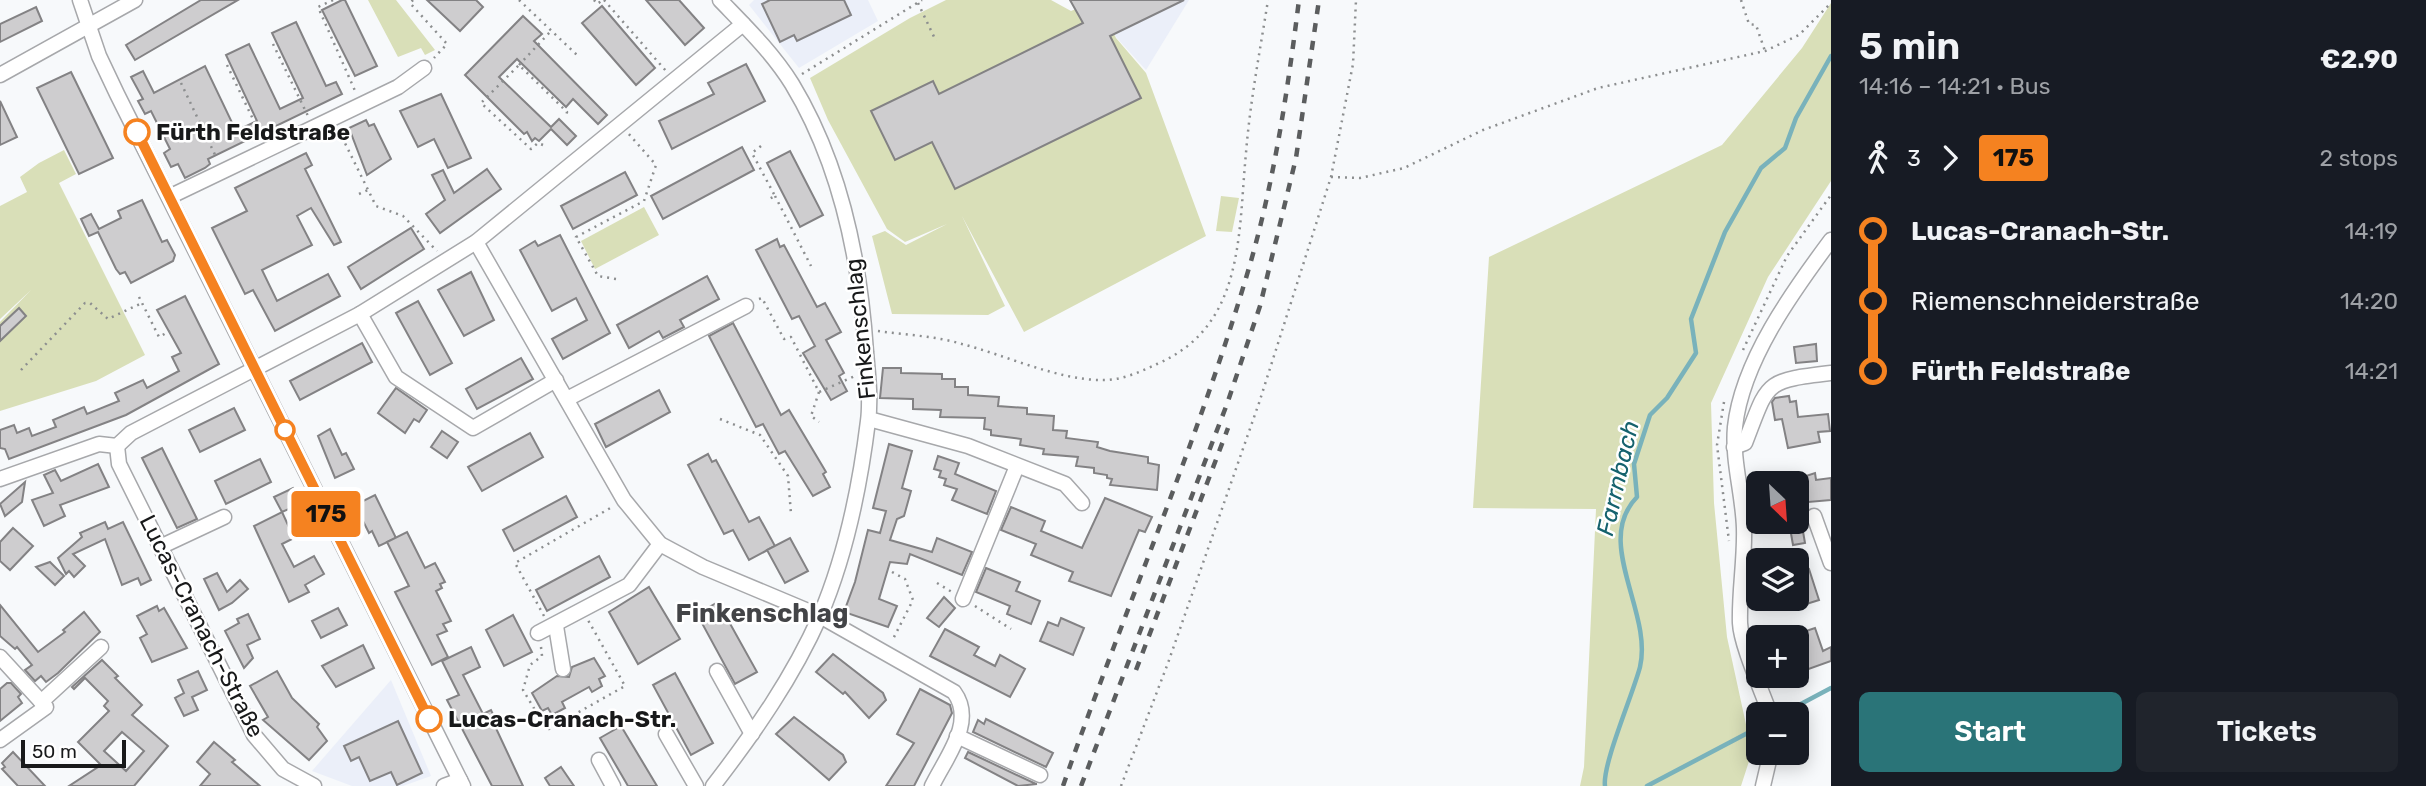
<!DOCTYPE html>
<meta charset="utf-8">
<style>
:root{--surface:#171b24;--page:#20242c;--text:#f1f3f6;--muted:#9ea1a6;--accent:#2a7478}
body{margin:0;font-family:Rubik,sans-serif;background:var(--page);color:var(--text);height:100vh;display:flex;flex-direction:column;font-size:26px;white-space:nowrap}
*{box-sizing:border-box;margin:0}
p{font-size:23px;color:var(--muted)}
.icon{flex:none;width:38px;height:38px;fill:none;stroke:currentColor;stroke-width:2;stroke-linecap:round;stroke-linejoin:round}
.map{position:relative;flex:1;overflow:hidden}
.side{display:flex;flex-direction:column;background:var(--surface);width:595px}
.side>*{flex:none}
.badge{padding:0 14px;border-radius:5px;font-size:24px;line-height:46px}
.needle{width:46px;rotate:155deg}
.tools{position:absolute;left:1746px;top:471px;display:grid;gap:14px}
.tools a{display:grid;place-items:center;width:63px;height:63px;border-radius:10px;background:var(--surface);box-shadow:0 4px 18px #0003;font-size:35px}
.scale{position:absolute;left:21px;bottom:18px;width:105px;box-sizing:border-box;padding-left:7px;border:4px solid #18191a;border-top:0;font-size:19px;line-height:24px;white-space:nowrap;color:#18191a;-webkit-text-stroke:5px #fff;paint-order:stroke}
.map>.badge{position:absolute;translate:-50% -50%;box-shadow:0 0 0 4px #fff}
.legs{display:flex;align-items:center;gap:10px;height:77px;padding:0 28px;font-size:23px}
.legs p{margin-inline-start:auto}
.overview{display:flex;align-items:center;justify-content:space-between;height:119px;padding:0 28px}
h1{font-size:38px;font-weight:600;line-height:52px}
.primary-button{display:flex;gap:14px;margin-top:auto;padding:14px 28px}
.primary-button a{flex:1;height:80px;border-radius:10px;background:var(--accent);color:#fff;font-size:28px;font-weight:600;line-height:80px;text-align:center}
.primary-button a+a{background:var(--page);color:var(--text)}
ul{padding:0 28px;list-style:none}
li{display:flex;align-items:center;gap:24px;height:70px;font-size:26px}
li i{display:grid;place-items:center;width:10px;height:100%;margin:0 9px;background:currentColor}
li i::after{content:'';width:18px;height:18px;margin:-9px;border:5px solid;border-radius:50%;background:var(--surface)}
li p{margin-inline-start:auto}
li:first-child i{background:linear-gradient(#0000 50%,currentColor 0)}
li:last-child i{background:linear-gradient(currentColor 50%,#0000 0)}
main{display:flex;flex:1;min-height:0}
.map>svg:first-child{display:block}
.built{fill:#ebeff9}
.green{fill:#d9dfb8}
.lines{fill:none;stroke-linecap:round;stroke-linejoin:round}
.stream{stroke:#79b2bb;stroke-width:4.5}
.building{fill:#cecdcf;stroke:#838284;stroke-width:2;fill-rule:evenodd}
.minor-casing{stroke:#a7a8ab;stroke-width:17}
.path{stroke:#8c8e8f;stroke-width:2.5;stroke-dasharray:2 5;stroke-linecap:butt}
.minor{stroke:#fff;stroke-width:14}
.rail{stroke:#5b5d5e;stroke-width:4.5;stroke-dasharray:9 9;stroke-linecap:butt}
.line-1-casing{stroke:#fff;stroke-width:16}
.line-1{stroke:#f58220;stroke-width:10}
.stop-1-dot{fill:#fff;stroke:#f58220;stroke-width:3.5}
.labels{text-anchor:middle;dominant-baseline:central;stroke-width:5;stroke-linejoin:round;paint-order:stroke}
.stop-label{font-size:23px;font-weight:bold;fill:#18191a;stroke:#fff;text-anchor:start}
.street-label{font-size:23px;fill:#18191a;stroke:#fff}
.water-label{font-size:24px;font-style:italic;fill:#15626d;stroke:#fff}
.quarter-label{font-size:26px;font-weight:bold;fill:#434447;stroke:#fff}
</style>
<main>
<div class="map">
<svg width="1831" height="786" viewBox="0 0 1831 786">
<rect width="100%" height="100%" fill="#f7f9fb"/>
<!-- built -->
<g class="built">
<path d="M754,0h114l10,21 -79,47 -50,-63z"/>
<path d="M1098,0h91l-43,70 -30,-33z"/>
<path d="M391,680l40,96 -28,10h-51l-40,-15z"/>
</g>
<!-- green -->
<g class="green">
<path d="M368,0h28l39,50 -10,5 -4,-7 -23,9z"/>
<path d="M946,0h105l20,11 27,-11 18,38 30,35 60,163 -182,96 -62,-116 43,90 -17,9 -96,-1 -20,-78 13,-5 21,14 41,-21 -42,18 -18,-13 -59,-109 -18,-42 100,-60z"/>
<path d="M1831,3v178l-63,96 -57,126 3,100 13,134 25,115 -11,34h-161l4,-19 12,-258 -123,-1 16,-251 233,-112 80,-97z"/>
<path d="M64,150l12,24 -17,9 86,172 -49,26 -96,30v-89l31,-32 -31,29v-113l27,-14 -7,-15 19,-14z"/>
<path d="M1221,196l18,2 -7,34 -16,-1z"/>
<path d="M644,207l15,28 -64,34 -14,-28z"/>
</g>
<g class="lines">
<!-- stream -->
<g class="stream">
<path d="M1782,714l49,-26"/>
<path d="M1605,786c-3,-21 28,-92 35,-119 13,-55 -47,-125 -3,-170l-3,-33 16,-49 17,-17 29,-45 -5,-34 34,-87 36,-64 24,-20 11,-30 35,-62"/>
<path d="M1647,786l112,-59"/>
</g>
</g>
<!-- building -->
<g class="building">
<path d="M201,0h37l-103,60 -9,-15z"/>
<path d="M342,0h3l32,66 -22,10 -33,-66z"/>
<path d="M427,0h49l7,7 -23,24z"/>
<path d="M646,0h33l25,28 -19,17z"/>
<path d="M770,0h74l7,15 -54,26 -3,-6 -14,7 -18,-38z"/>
<path d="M1070,0h114l-74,36 31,62 -186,91 -23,-47 -37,18 -24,-49 62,-30 6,13 144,-71z"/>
<path d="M602,6l53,62 -19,17 -54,-62z"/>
<path d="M36,7l6,14 -42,21v-18z"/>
<path d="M523,16l19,18 -8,7 73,74 -9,9 -25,-25 -7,8 -49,-48 -18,18 52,50 8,-8 17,17 -9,9 -16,-16 -12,12 -4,-3 -3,3 -5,-9 -3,2 -59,-59z"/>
<path d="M296,22l30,64 10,-4 6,12 -134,65 2,5 -5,4 -20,10 -7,-14 -7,3 -7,-14 6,-4 -19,-38 -6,3 -7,-13 5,-2 -12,-22 12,-6 11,22 51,-27 31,65 21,-10 -31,-66 23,-11 31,65 23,-11 -31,-65z"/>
<path d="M746,64l19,37 -93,48 -13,-28 55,-27 -6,-11z"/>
<path d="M71,72l42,86 -34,16 -42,-86z"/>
<path d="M441,94l30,64 -23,10 -14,-29 -16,8 -18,-36z"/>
<path d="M0,101l17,36 -17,8z"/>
<path d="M366,120l3,6 5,-2 17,35 -24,16 -18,-47z"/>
<path d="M742,147l12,23 -91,49 -12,-23z"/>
<path d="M790,151l33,64 -23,12 -33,-64z"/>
<path d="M306,153l6,12 -7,4 36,73 -7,3 -23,-37 -14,8 15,29 -50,25 15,31 51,-27 12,22 -65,35 -22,-41 -8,4 -33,-66 35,-17 -12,-23z"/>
<path d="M487,169l14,20 -61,44 -14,-19 19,-14 -13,-25 11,-5 11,23z"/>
<path d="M625,172l12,23 -64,34 -12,-23z"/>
<path d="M142,200l20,42 5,-2 8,15 -2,6 -42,22 -6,-11 -5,2 -4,-5 -18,-37 -9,4 -8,-17 10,-5 8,15 22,-11 -3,-7z"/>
<path d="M411,228l13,21 -63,40 -13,-22z"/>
<path d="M560,235l50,98 -47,26 -11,-20 35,-19 -11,-22 -24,13 -32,-61 15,-9 3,5z"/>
<path d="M777,239l3,8 4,-2 33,62 8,-4 16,29 -15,8 18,33 -5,3 8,15 -16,9 -28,-47 12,-7 -16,-30 -7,3 -36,-69z"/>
<path d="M471,272l23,48 -30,16 -26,-46z"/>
<path d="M707,276l12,23 -39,21 4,7 -21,11 -4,-7 -30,17 -12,-23z"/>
<path d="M185,296l34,68 -93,51 -117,44 -4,-10 -5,-1v-18l14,-5 3,8 12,-5 3,8 24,-9 -3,-7 31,-13 3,7 32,-13 -4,-8 28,-13 4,8 32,-17 -7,-14 9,-4 -24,-43z"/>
<path d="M418,301l34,62 -22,12 -34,-62z"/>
<path d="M19,308l7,8 -26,25v-15z"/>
<path d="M733,323l48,92 8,-5 37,62 -3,2 7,13 -17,9 -28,-45 -6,3 -16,-30 -7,3 -47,-91z"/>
<path d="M362,343l10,19 -72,38 -10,-19z"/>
<path d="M1816,344l1,17 -21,2 -2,-16z"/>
<path d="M521,358l12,21 -56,30 -11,-20z"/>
<path d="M883,368h18v5l41,1v5h13v8h13v8l31,2 -1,9 29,2v6l27,2 -1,14 14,1 -1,7 32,4 -1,5 13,4 38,6v6l11,2 -2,25 -47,-5 2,-6 -5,-1v-3l-13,-2v-5l-18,-2 2,-9 -35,-3 1,-5 -24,-4 1,-6 -30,-4v-5l-7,-1 1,-11 -45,-1 1,-7 -28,-1v-10l-33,-1z"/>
<path d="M396,388l31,22 -8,12 -5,-3 -9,14 -27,-20z"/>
<path d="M659,390l11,22 -64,35 -11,-23z"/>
<path d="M1789,396l1,6 6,-1 2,16 30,-3 2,17 -12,1 2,10 -32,6 -6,-29 -7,1 -3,-18 3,-4z"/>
<path d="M234,408l11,22 -45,22 -11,-22z"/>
<path d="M330,429l12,26 4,-2 8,16 -19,9 -17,-42z"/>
<path d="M442,431l16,11 -11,16 -16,-11z"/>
<path d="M530,433l13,24 -61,34 -14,-24z"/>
<path d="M889,444l23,7 -10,37 9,3 -7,25 -7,3 -7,21 42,12 5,-14 35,14 -10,23 -52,-21 -3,10 -17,-2 -11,37 18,7 -9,21 -44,-15 11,-30 13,-52 12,3 6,-22 -13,-3z"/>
<path d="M162,448l35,71 -20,9 -35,-70z"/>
<path d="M708,454l4,8 4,-2 33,62 10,-5 16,29 -26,14 -16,-30 -9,4 -36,-69z"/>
<path d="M938,456l21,7 -4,11 41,17 -9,23 -35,-14 5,-11 -13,-4 2,-6 -7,-2 2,-6 -7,-2z"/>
<path d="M260,459l11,23 -45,22 -11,-23z"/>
<path d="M98,464l11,23 -49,18 5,11 -21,10 -12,-26 21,-7 -9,-18 11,-5 6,11z"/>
<path d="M1815,473l1,7 15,-2v22l-34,3v-24z"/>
<path d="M25,482l-3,20 -17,14 -5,-12z"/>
<path d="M293,488l7,16 -18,8 -8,-15z"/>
<path d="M375,495l21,43 -17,8 -7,-15 -3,2 -14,-28z"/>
<path d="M566,496l11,21 -63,34 -11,-21z"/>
<path d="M1105,498l47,19 -7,15 -6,-2 -28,66 -42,-15 4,-9 -42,-17 5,-11 -35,-14 10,-23 34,14 -4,10 41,17z"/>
<path d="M282,512l12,26 -12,6 12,23 20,-11 10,18 -19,11 4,7 -20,10 -35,-76z"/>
<path d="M1801,520l4,23 -12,2 -4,-23z"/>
<path d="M105,522l3,7 15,-7 28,58 -10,5 -3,-7 -16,7 -17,-46 -32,15 12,12 -11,11 -5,-6 -3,3 -8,-16 24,-21 -2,-4z"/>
<path d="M13,528l20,18 -23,24 -10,-9v-19z"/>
<path d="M407,532l18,36 10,-5 10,19 -5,2 2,4 -6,3 15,30 -8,3 4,7 -10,4 11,22 -16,8 -37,-73 14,-6 -22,-44z"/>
<path d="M790,538l18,33 -23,12 -18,-33z"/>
<path d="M599,556l11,21 -63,34 -11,-21z"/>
<path d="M50,562l14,14 -9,9 -19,-18z"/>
<path d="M986,568l34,14 -4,9 24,10 -9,23 -24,-10 3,-8 -34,-14z"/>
<path d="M1809,569l10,31 -22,7v-34z"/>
<path d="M217,573l10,19 13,-12 8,9 -16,14 -13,7 -15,-31z"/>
<path d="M649,587l31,52 -42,25 -29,-52z"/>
<path d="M944,597l11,11 -16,19 -12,-9z"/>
<path d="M718,602l39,70 -22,12 -38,-70z"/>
<path d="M0,605l38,47 27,-20 -2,-2 21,-18 16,20 -42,41 -12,9 -5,-6 -6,5 -10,-11 7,-5 -15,-18 -2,2 -15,-13z"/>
<path d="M157,606l2,5 5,-3 23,40 -35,14 -12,-24 7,-4 -10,-18z"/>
<path d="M338,608l9,17 -26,13 -9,-17z"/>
<path d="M248,614l12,25 -13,6 6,13 -9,10 -19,-37 14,-8 -2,-4z"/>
<path d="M513,615l19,37 -28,14 -18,-36z"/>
<path d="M1061,618l23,10 -11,27 -33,-14 8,-19 10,4z"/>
<path d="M1815,628l8,23 8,-4v14l-28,10 -6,-16v-21z"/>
<path d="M945,629l34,18 -5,8 21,11 5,-11 25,14 -15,28 -80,-41z"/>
<path d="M363,645l11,23 -38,19 -14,-21z"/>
<path d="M471,647l9,20 -17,8 20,39 8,-4 6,13 -3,1 29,62h-31l-45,-86 12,-5 -17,-34z"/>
<path d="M833,654l50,39 3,7 -17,18 -24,-26 -2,2 -27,-22z"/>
<path d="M594,658l11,18 -6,3 3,7 -10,6 -3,-5 -27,15 3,6 -13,7 -4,-7 -6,3 -10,-18 25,-17 12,1 3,-10z"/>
<path d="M102,660l16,16 -3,2 27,27 -10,10 36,31 -34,40h-65l32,-21 -23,-23 31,-31 -5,-5 4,-5 -23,-23 -11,11 -2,-2zM122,732l22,19 -18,20 -22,-20z"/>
<path d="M198,671l9,19 -15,7 6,13 -14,6 -9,-18 9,-5 -6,-13z"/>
<path d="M277,671l15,27 27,26 -2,3 10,14 -18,19 -46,-40 5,-3 -18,-31z"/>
<path d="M675,673l38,70 -22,12 -38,-70z"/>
<path d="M7,683h4l10,11 -3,3 4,6 -22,18v-32z"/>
<path d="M920,689l30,16 2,8 -38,73h-28l28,-43 -17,-9z"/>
<path d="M794,717l49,38 3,7 -17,18 -53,-46z"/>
<path d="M986,719l67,34 -7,14 -73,-35 5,-12 6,4z"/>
<path d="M398,721l24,52 -25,12 -6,-13 -21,9 -11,-24 -8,4 -7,-15z"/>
<path d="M621,726l36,60h-29l-28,-48z"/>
<path d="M214,742l21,18 -3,2 28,24h-60l10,-12 -13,-12z"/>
<path d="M13,752l32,34h-27l-16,-17 3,-2 -3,-4z"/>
<path d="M968,752l68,32h1l-19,2 -53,-28z"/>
<path d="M561,767l13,19h-24l-5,-8z"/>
</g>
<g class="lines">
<!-- minor casing -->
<g class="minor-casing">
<g id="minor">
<path d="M80,0l19,56 18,38 346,692"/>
<path d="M0,75l135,-75"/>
<path d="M169,197l229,-110 26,-19"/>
<path d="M476,242l148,258 36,44 43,23 117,49 134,76c22,30 -8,65 -22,94"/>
<path d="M360,314l36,63 77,51 83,-48"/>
<path d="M567,399l179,-93"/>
<path d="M869,419l99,27 97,38 17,19"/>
<path d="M117,446l2,18 135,271 29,34 31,17"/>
<path d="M1734,447l11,-4c24,-62 18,-62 86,-70"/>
<path d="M0,479l99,-35 18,2 14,-13 229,-119 116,-72 267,-218"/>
<path d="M1814,516l17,47"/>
<path d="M160,547l64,-30"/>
<path d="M963,599l54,-133"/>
<path d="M556,626l7,43"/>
<path d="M538,633l91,-48 31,-41"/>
<path d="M0,657l46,50 -46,33"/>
<path d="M717,671l35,63"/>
<path d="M41,702l60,-55"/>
<path d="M1770,714c-8,-23 -29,-69 -30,-91 -1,-31 5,-63 4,-95 -1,-34 -12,-67 -9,-101 7,-66 58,-136 96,-187"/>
<path d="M666,734l30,52"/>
<path d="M957,736l83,39"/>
<path d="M599,760l14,26"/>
<path d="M444,786l16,-6"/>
<path d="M713,786c41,-53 80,-109 107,-170 26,-61 40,-130 48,-195 3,-22 0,-47 -2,-69 -6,-93 -25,-187 -74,-268 -20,-32 -47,-58 -72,-84"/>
<path d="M1763,786l8,-34"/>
</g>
</g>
<!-- path -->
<g class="path">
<path d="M333,0l-15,7 38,86"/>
<path d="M413,0l-3,3 37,41 -13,14"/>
<path d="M519,0l58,55"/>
<path d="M594,0l3,4 6,-4"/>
<path d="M604,0l62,71"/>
<path d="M1741,0l8,24 7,1 9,26"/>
<path d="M918,3l18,38"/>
<path d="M273,44l35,72"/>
<path d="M227,65l35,73"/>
<path d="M519,65l31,-33"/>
<path d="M802,74l120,-74"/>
<path d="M181,83l36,76"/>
<path d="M339,131l37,75 27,10 34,35"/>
<path d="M543,145l-5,-2 -7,6 -50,-46 38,-38 48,47 -1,4"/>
<path d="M761,146l-9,7 23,43 -8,4"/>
<path d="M1331,177l29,1 44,-10 79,-38 115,-42 167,-37 34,-16 32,-32"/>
<path d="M359,194l9,-4"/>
<path d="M775,196l36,70"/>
<path d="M616,279l-18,-3 -22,-39 68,-36 12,-36 -28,-32"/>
<path d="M139,297l20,40 11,-6"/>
<path d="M759,299l3,-1 22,41 7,-2 28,55 36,-16"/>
<path d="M878,331c28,4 58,5 84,13 43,11 96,36 139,36 19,1 39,-8 56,-16 88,-38 81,-130 89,-211 4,-51 14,-102 22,-153"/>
<path d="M1743,350l44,-94 44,-61"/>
<path d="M21,370l64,-67h5l18,16 34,-16"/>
<path d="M819,392l-8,24 8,6"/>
<path d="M1724,402l-7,43 12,96"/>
<path d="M720,419l40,16 28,41 3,38"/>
<path d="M1757,525l24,-3"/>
<path d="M892,572l13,7 8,21 -21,41"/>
<path d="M937,583l15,9"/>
<path d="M975,606l36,23"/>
<path d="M544,616l-29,-53 97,-56"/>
<path d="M541,647l1,9 -12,9 -7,25 24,40 78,-44 -37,-66"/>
<path d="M1758,721l1,14"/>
<path d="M1121,786l47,-123 91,-260 72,-226 22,-113 3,-64"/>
</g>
<!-- minor -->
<use href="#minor" class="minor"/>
<!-- rail -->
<g class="rail">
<path d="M1136,670l92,-242"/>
<path d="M1063,786c61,-176 136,-346 188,-525 24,-85 37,-173 48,-261"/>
<path d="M1081,786l146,-382 33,-98 36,-148 23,-158"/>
</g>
</g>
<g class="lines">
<!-- line-1 casing -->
<g class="line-1-casing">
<path id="line-1" d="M137,132l292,587"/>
</g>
<!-- line-1 -->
<use href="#line-1" class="line-1"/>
</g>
<!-- markers -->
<g class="stop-1-dot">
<circle cx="137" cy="132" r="12"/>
<circle cx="285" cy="430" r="9"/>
<circle cx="429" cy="719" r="12"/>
</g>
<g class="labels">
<!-- stop labels -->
<g class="stop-label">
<text x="156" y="132">Fürth Feldstraße</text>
<text x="448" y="719">Lucas-Cranach-Str.</text>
</g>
<!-- street labels -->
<g class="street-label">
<text transform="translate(860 329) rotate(-96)">Finkenschlag</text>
<text transform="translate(202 626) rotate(63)">Lucas-Cranach-Straße</text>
</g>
<!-- water labels -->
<g class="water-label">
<text transform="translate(1618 478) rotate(-77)">Farrnbach</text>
</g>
<!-- quarter labels -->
<g class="quarter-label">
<text x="762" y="613">Finkenschlag</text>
</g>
</g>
</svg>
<div class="tools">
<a><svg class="needle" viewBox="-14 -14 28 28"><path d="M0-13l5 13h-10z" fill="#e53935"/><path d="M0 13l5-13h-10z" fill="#9ea1a6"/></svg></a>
<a><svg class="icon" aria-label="layers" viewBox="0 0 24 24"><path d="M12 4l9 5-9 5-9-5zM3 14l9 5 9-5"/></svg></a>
<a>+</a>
<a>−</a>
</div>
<div class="scale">50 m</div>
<b class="badge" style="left:326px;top:514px;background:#f58220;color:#111">175</b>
</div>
<section class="side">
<div class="overview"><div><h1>5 min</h1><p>14:16 – 14:21 · Bus</p></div><b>€2.90</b></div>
<div class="legs"><svg class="icon" aria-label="walk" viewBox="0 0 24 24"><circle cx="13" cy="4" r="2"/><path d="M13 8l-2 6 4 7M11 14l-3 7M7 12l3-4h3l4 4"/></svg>3<svg class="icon" aria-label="forward" viewBox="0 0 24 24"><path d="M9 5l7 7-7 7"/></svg><b class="badge" style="background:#f58220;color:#111">175</b><p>2 stops</p></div>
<ul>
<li><i style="color:#f58220"></i><b>Lucas-Cranach-Str.</b><p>14:19</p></li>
<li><i style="color:#f58220"></i><span>Riemenschneiderstraße</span><p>14:20</p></li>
<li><i style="color:#f58220"></i><b>Fürth Feldstraße</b><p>14:21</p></li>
</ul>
<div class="primary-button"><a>Start</a><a>Tickets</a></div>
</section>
</main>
